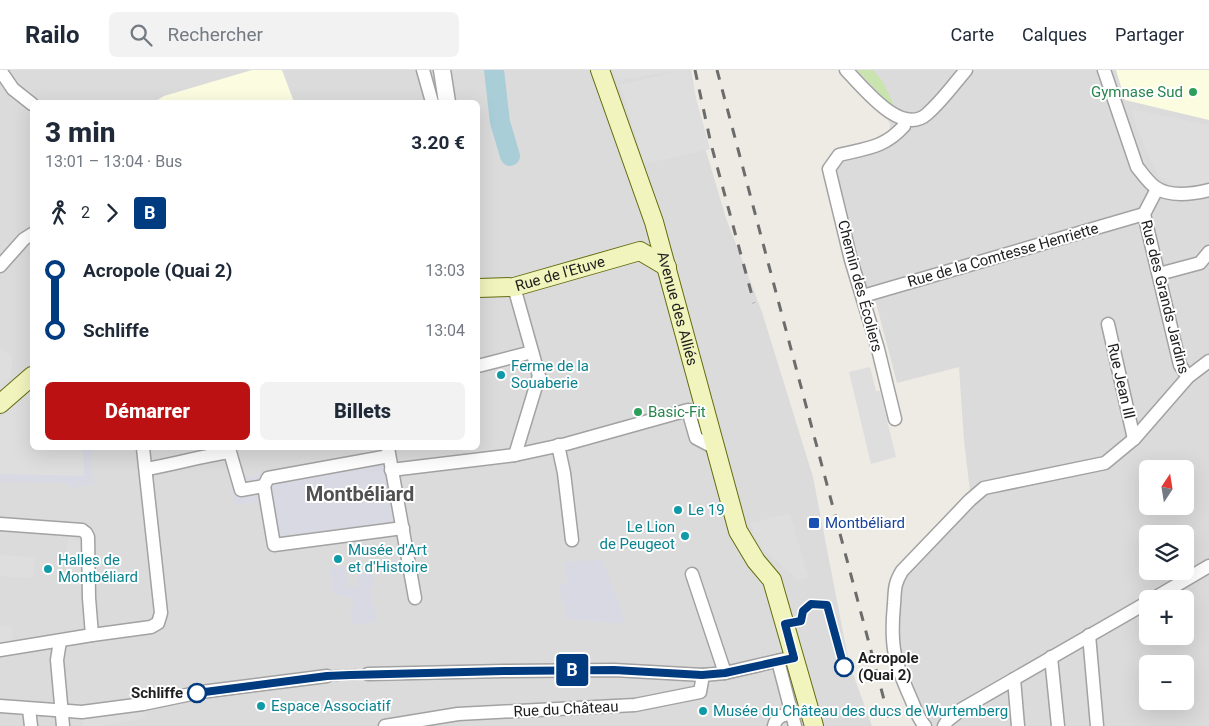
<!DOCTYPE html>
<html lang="fr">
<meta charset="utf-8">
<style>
:root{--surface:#fff;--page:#f2f2f3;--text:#1f2937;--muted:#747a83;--line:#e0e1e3;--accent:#bb1113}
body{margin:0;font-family:Roboto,sans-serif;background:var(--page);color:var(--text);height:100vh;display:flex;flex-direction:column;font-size:19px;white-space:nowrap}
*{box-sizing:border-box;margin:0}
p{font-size:16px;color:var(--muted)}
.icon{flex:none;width:28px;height:28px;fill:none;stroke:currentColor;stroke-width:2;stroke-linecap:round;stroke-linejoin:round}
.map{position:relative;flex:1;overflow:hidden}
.side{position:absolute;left:30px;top:30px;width:450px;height:350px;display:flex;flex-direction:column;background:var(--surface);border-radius:8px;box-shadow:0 5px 20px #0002}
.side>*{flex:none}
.badge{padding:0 10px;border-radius:4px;font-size:18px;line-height:32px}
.needle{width:32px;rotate:12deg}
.tools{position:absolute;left:1139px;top:390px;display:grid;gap:10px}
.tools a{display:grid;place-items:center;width:55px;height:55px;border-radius:8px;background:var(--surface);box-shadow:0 5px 20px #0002;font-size:25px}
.map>.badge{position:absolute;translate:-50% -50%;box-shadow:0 0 0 2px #fff}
.legs{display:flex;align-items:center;gap:8px;height:55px;padding:0 15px;font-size:16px}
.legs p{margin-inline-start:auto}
.overview{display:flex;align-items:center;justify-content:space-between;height:85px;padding:0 15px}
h1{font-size:28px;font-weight:800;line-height:38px}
.cta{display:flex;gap:10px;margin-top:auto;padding:10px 15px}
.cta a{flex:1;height:58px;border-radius:8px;background:var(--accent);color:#fff;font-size:20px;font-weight:800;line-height:58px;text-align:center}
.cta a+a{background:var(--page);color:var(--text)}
ul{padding:0 15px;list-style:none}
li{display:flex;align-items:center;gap:18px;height:60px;font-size:19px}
li i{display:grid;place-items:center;width:8px;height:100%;margin:0 6px;background:currentColor}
li i::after{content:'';width:12px;height:12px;margin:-6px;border:4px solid;border-radius:50%;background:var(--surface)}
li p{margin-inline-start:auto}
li:first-child i{background:linear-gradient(#0000 50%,currentColor 0)}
li:last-child i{background:linear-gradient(currentColor 50%,#0000 0)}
header{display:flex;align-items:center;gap:30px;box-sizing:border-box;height:70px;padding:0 25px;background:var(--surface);border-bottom:1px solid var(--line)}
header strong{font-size:24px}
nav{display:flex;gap:28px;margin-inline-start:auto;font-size:18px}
.search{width:350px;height:45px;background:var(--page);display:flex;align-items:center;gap:12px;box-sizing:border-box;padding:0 18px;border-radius:8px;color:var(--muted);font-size:19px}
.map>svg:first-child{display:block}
.residential{fill:#dcdbdb;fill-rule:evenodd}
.education{fill:#fcfce0}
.grass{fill:#cae4af}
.parking{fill:#dedede}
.plaza{fill:#d9d9e4}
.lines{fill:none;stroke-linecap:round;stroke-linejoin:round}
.river{stroke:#a9ced8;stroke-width:20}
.minor-tunnel{stroke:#c4c2bd;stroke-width:12;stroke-dasharray:12 6;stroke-linecap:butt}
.minor-casing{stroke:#a2a2a2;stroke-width:15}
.tertiary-casing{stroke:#a2a2a2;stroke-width:19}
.secondary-casing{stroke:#636c0e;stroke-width:20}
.minor{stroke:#fff;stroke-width:12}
.tertiary{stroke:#fff;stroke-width:16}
.secondary{stroke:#f2f4bd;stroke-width:18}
.rail{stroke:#6c6c6c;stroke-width:3;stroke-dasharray:10 10;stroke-linecap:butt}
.line-1-casing{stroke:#fff;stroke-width:11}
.line-1{stroke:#003b80;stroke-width:8}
.leisure-dot{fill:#2e9e5b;stroke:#fff;stroke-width:2}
.culture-dot{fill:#0f9aa8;stroke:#fff;stroke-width:2}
.transit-dot{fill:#1a4fb4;stroke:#fff;stroke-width:2}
.stop-1-dot{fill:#fff;stroke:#003b80;stroke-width:2.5}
.labels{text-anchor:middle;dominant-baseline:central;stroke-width:4;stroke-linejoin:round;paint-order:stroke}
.leisure-label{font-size:15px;fill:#27864d;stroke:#fff;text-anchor:end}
.street-label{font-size:15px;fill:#1e1e1e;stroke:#fff}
.culture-label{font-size:15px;fill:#0d838f;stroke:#fff;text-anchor:start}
.transit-label{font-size:15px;fill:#164399;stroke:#fff;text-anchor:start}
.stop-label{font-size:15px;font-weight:bold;fill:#1e1e1e;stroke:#fff;text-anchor:start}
.district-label{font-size:20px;font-weight:bold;fill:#515151;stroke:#fff}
</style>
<header>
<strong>Railo</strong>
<div class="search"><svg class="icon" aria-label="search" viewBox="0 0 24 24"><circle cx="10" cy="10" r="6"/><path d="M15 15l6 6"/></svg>Rechercher</div>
<nav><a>Carte</a><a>Calques</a><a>Partager</a></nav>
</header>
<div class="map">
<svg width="1209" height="656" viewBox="0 0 1209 656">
<rect width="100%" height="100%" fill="#eeebe5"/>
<!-- residential -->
<g class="residential">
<path d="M0,0h691l12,71 23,77 36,94 51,165 36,186 23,63h-872zM32,32h446v346h-446z"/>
<path d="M838,0h371v656h-293l-25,-65 4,-90 75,-80 -6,-50 -5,-74 -62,16 -21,-80 -11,-16 -40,-123 11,-11 49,-16 5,-7v-7zM1148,399h37v37h-37zM1148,464h37v37h-37zM1148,529h37v37h-37zM1148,594h37v37h-37z"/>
</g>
<!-- education -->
<g class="education">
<path d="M252,0h30l12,32h-140l10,-6z"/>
<path d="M1116,0h93v50l-84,-20z"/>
</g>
<!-- grass -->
<path class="grass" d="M857,0h16l10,12 11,23 -3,1z"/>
<!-- parking -->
<g class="parking">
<path d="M614,0h74l22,79 -66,15 -24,-79 58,-14 -62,9z"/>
<path d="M1131,39l78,16v57l-28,7 -23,-13 -19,-41z"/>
<path d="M0,279l13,8 -3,20 -10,8z"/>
<path d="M870,297l6,24h4l16,66 -25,7 -22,-92z"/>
<path d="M32,320v58h51l2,28 -85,-2v-57z"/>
<path d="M790,443l18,64 -9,4 -37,-33 -8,-13 -3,-12z"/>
<path d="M68,468l21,7v41l-24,-2z"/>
<path d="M0,485l35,2 -2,21 -33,-2z"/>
<path d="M0,556l12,1 -2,30 -10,1z"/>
<path d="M143,634l3,14 -45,8h-18l-1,-14z"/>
</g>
<!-- plaza -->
<g class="plaza">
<path d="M83,378h8l2,36 -22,4 -4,-5 -67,-1v-8l84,2z"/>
<path d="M397,380l12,85 -141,16 -9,-49 -25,3 -3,-24 79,-19z"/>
<path d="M602,489l22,59 1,6 -60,-5v-12l-4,-4 -1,-18 5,-1 2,-4 -2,-18z"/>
<path d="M345,496l3,21 11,-1 -2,-14 11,-2 4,3 3,15 -5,1 3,17h2l1,16 -24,3 -2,-18 3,-1v-9h-10l-11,-5 -3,-24z"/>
</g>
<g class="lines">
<!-- river -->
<path class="river" d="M494,0l6,52 10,34"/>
<!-- minor-tunnel -->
<path class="minor-tunnel" d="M327,606l41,-2"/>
<!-- minor casing -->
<g class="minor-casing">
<g id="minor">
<path d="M0,0l13,19 19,15"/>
<path d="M423,0l9,32"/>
<path d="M846,0c17,17 55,67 81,44 15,-13 27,-30 39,-44"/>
<path d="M1104,0l33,97c6,7 11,15 18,20 15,11 38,7 54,3"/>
<path d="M1157,119l-13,25 36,151 8,12"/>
<path d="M0,196l24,-27 8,-5"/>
<path d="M1159,204l41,-11 9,-11"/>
<path d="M514,217l25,89 -24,79"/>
<path d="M863,226l281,-82"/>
<path d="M1108,254l26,115"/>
<path d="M478,296l54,-14"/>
<path d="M895,349l-17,-70 -27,-89 -22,-91 10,-14c28,-7 45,-7 65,-29v-6"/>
<path d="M558,375l6,28 8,67"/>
<path d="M388,378l27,150"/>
<path d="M146,399c29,-5 56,-13 84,-17l11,38 23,-4"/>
<path d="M391,400l124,-15 51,-11 122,-34 8,28 19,10"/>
<path d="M264,416l10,59 129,-17"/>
<path d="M264,416l4,-8 121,-22"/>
<path d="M0,454l82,6 4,3 2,4 1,61 3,37"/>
<path d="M692,504l33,99"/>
<path d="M1153,529l56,-33"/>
<path d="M1089,565l8,91"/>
<path d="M60,571l-3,19 6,66"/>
<path d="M0,580l92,-15 59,-8 7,-4 3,-10 -18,-165"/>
<path d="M1051,587l7,69"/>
<path d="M778,591l17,65"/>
<path d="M368,604l136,-3 110,-1 89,5 22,-2 69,-16"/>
<path d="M1014,609l4,47"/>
<path d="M0,636l82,6 61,-8 58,-12 126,-16"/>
<path d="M29,639l2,17"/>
<path d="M385,656l73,-12 177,-9 65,-13 3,-17"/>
<path d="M774,656c2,-10 9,-11 18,-13"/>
<path d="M925,656c-7,-7 -10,-18 -14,-27 -17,-38 -21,-53 -17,-95 1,-14 0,-20 8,-33l68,-71 14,-12 121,-25 29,-24 54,-62 21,-16"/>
<path d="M944,656l3,-5 15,-12 186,-107"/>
</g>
</g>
<!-- tertiary casing -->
<g class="tertiary-casing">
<path id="tertiary" d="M442,0l5,32"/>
</g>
<!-- secondary casing -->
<g class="secondary-casing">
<g id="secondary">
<path id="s1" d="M600,0l54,152 84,309 18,30 16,19 42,146"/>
<path id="s2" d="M478,218l36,-1 126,-36 27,16"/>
<path d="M0,334l32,-28"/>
</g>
</g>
<!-- minor -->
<use href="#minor" class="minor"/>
<!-- tertiary -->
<use href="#tertiary" class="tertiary"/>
<!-- secondary -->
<use href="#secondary" class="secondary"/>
<!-- rail -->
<g class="rail">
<path d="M695,0l16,74 43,159"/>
<path d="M717,0l174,656"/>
</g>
</g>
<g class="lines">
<!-- line-1 casing -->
<g class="line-1-casing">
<path id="line-1" d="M197,623l130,-17 23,-1 154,-4 110,-1 88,5 23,-2 69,-15 -9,-34 16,-3 2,-10 8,-7 16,1 17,62"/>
</g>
<!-- line-1 -->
<use href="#line-1" class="line-1"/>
</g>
<!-- markers -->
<g class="leisure-dot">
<circle cx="1193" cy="22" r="5"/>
<circle cx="638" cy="342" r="5"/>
</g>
<g class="culture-dot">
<circle cx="501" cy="305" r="5"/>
<circle cx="678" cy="440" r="5"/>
<circle cx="685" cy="466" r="5"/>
<circle cx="338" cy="489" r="5"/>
<circle cx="48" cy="499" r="5"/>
<circle cx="261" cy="636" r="5"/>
<circle cx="703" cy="641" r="5"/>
</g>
<rect class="transit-dot" x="808" y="447" width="12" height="12" rx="2.5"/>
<g class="stop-1-dot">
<circle cx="844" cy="597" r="9"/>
<circle cx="197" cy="623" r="9"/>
</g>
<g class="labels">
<!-- leisure labels -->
<g class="leisure-label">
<text x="1183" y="22">Gymnase Sud</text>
<text x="648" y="342" text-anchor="start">Basic-Fit</text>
</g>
<!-- street labels -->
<g class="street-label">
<text transform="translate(1003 185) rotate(-16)">Rue de la Comtesse Henriette</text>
<text stroke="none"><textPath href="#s2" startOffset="84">Rue de l'Etuve</textPath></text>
<text transform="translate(860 216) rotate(75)">Chemin des Écoliers</text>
<text transform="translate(1165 227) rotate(76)">Rue des Grands Jardins</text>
<text stroke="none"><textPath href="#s1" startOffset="251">Avenue des Alliés</textPath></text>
<text transform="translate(1121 311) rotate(77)">Rue Jean Ill</text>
<text transform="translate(566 639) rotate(-3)">Rue du Château</text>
</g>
<!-- culture labels -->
<g class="culture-label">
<text x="511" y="296">Ferme de la<tspan x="511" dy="17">Souaberie</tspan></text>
<text x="688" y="440">Le 19</text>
<text x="675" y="457" text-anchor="end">Le Lion<tspan x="675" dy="17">de Peugeot</tspan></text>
<text x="348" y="480">Musée d'Art<tspan x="348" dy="17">et d'Histoire</tspan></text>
<text x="58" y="490">Halles de<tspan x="58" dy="17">Montbéliard</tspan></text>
<text x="271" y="636">Espace Associatif</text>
<text x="713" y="641">Musée du Château des ducs de Wurtemberg</text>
</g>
<!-- transit labels -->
<g class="transit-label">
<text x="825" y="453">Montbéliard</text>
</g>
<!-- stop labels -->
<g class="stop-label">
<text x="858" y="588">Acropole<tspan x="858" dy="17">(Quai 2)</tspan></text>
<text x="183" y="623" text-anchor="end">Schliffe</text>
</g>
<!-- district labels -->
<g class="district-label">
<text x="360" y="424">Montbéliard</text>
</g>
</g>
</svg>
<div class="tools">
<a><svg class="needle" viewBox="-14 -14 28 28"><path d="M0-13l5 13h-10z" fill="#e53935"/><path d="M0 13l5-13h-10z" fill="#747a83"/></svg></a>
<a><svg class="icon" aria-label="layers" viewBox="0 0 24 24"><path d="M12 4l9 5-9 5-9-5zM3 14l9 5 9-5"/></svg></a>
<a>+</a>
<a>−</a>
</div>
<b class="badge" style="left:572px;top:600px;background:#003b80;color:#fff">B</b>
<section class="side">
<div class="overview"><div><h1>3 min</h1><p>13:01 – 13:04 · Bus</p></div><b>3.20 €</b></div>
<div class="legs"><svg class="icon" aria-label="walk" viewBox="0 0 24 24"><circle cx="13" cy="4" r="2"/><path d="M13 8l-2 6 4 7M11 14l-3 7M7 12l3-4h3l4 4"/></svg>2<svg class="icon" aria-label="forward" viewBox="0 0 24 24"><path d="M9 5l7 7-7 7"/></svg><b class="badge" style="background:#003b80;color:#fff">B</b></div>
<ul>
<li><i style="color:#003b80"></i><b>Acropole (Quai 2)</b><p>13:03</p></li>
<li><i style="color:#003b80"></i><b>Schliffe</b><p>13:04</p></li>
</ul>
<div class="cta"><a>Démarrer</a><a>Billets</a></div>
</section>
</div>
